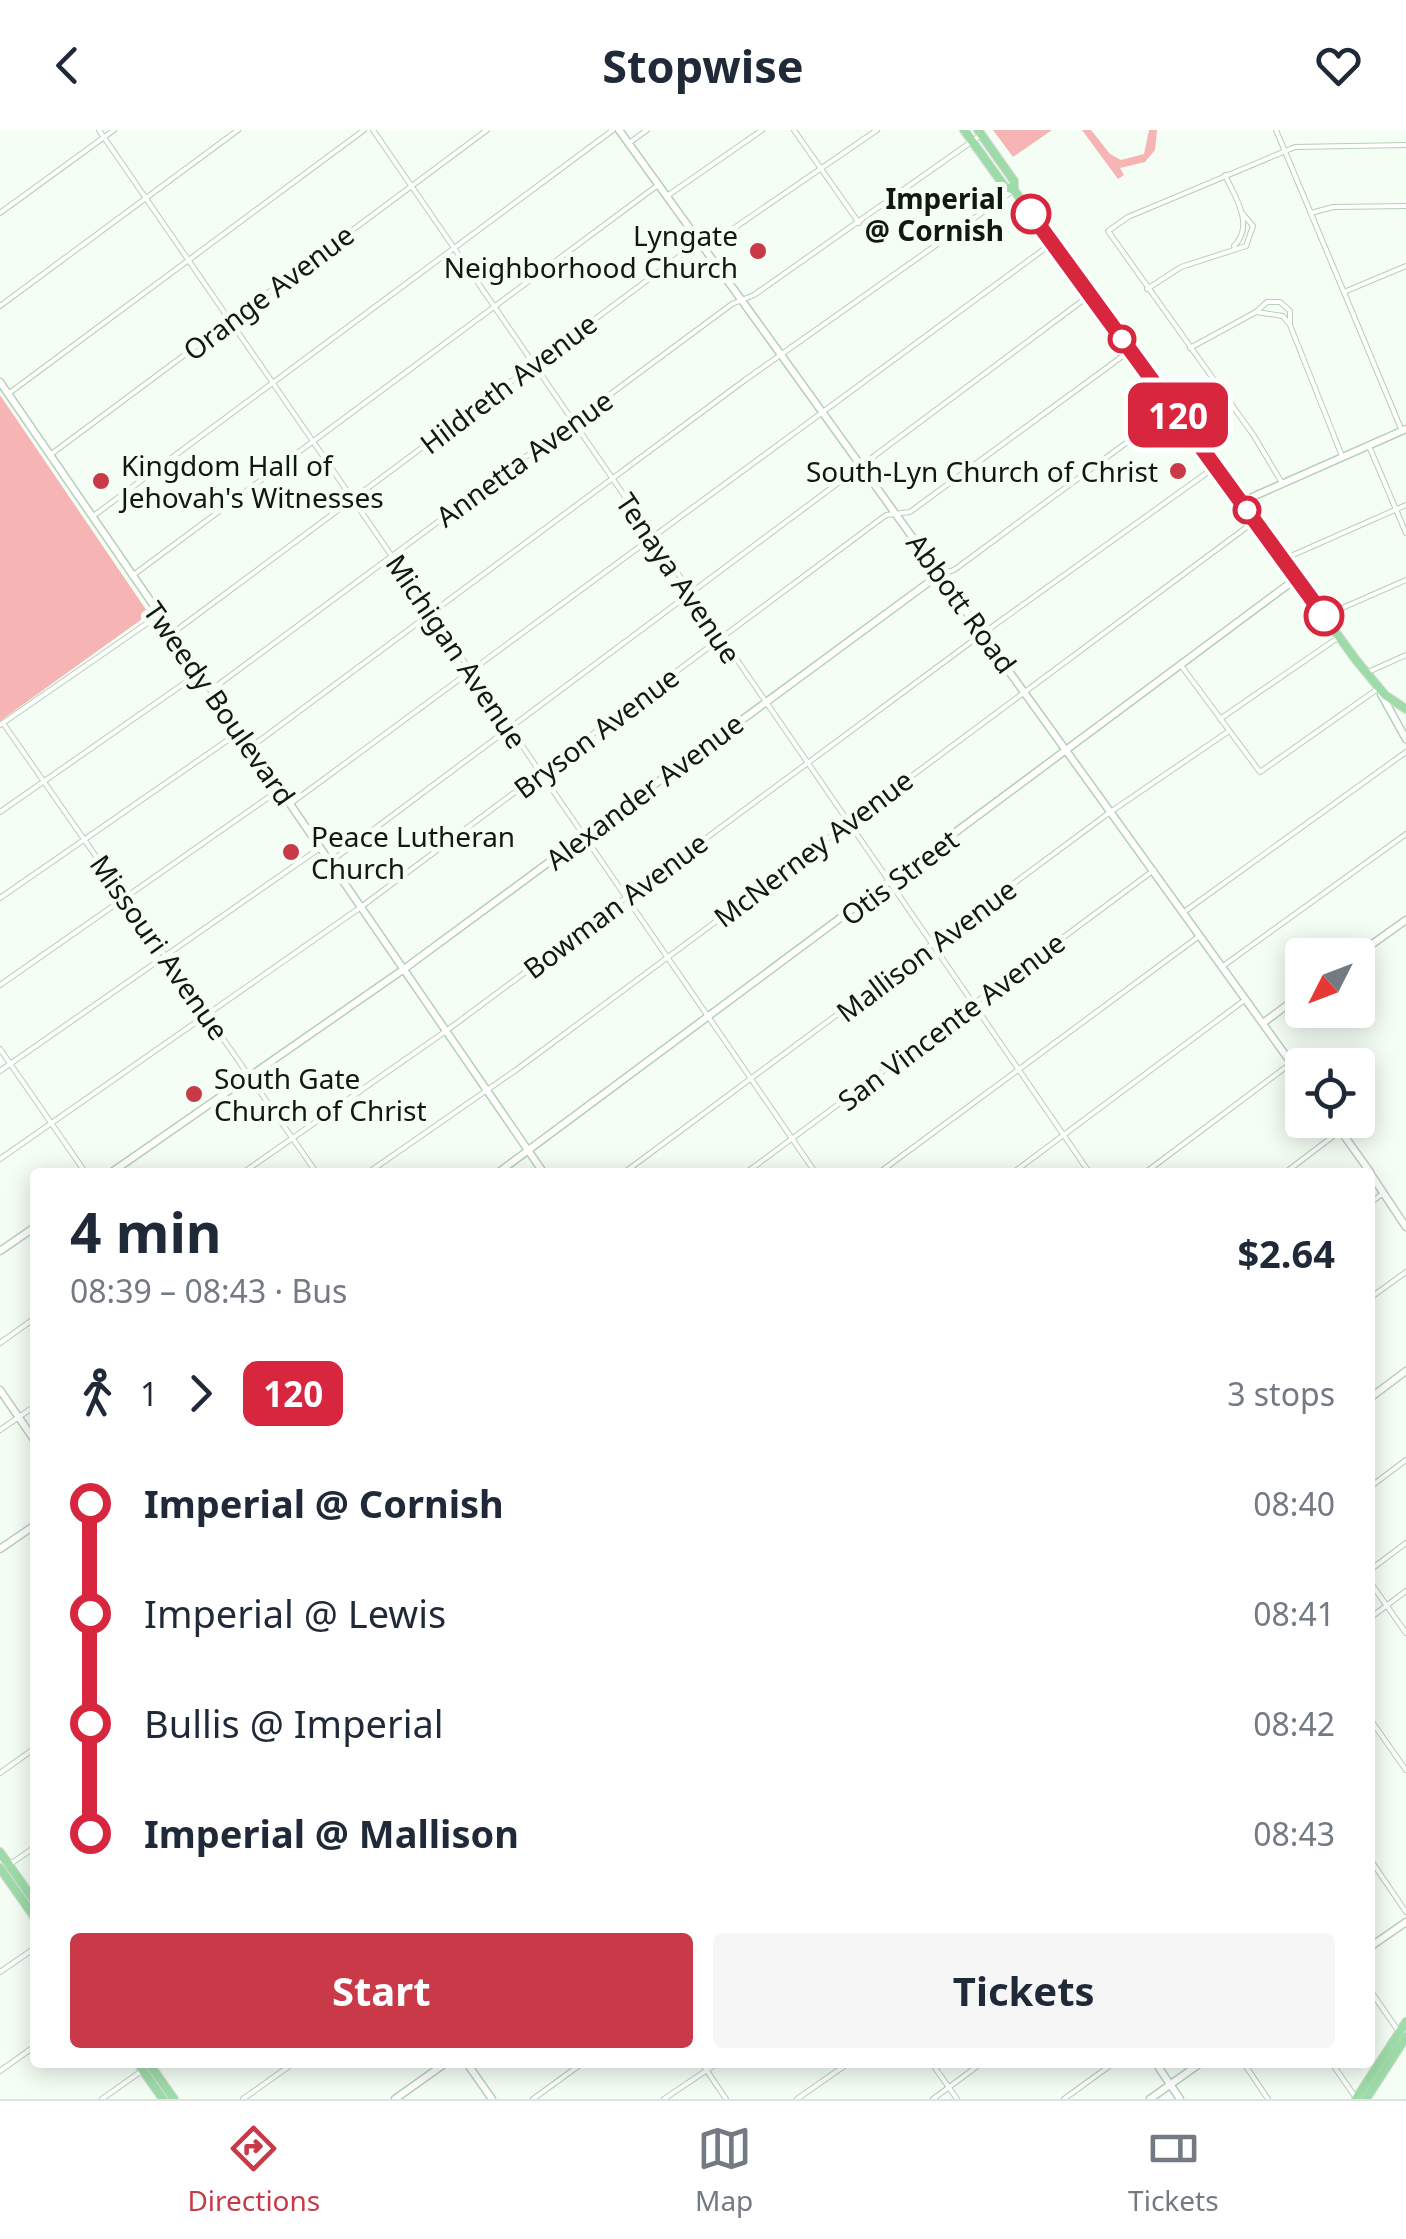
<!DOCTYPE html>
<meta charset="utf-8">
<style>
:root{--surface:#fff;--page:#f6f6f7;--text:#1f2937;--muted:#747a83;--line:#e0e1e3;--accent:#c93947}
body{margin:0;font-family:"Noto Sans",sans-serif;background:var(--page);color:var(--text);height:100vh;display:flex;flex-direction:column;font-size:38px;white-space:nowrap}
*{box-sizing:border-box;margin:0}
p{font-size:32px;color:var(--muted)}
.icon{flex:none;width:55px;height:55px;fill:none;stroke:currentColor;stroke-width:2;stroke-linecap:round;stroke-linejoin:round}
.map{position:relative;flex:1;overflow:hidden}
.panel{position:absolute;left:30px;top:1038px;width:1345px;height:900px;display:flex;flex-direction:column;background:var(--surface);border-radius:10px;box-shadow:0 5px 25px #0003}
.panel>*{flex:none}
.badge{padding:0 20px;border-radius:15px;font-size:35px;line-height:65px}
.needle{width:65px;rotate:228deg}
.tools{position:absolute;left:1285px;top:808px;display:grid;gap:20px}
.tools a{display:grid;place-items:center;width:90px;height:90px;border-radius:10px;background:var(--surface);box-shadow:0 5px 25px #0003;font-size:50px}
.map>.badge{position:absolute;translate:-50% -50%;box-shadow:0 0 0 5px #fff}
.legs{display:flex;align-items:center;gap:15px;height:110px;padding:0 40px;font-size:32px}
.legs p{margin-inline-start:auto}
.summary{display:flex;align-items:center;justify-content:space-between;height:170px;padding:0 40px}
h1{font-size:55px;font-weight:700;line-height:75px}
.action{display:flex;gap:20px;margin-top:auto;padding:20px 40px}
.action a{flex:1;height:115px;border-radius:10px;background:var(--accent);color:#fff;font-size:40px;font-weight:700;line-height:115px;text-align:center}
.action a+a{background:var(--page);color:var(--text)}
ul{padding:0 40px;list-style:none}
li{display:flex;align-items:center;gap:35px;height:110px;font-size:38px}
li i{display:grid;place-items:center;width:15px;height:100%;margin:0 12px;background:currentColor}
li i::after{content:'';width:25px;height:25px;margin:-12px;border:8px solid;border-radius:50%;background:var(--surface)}
li p{margin-inline-start:auto}
li:first-child i{background:linear-gradient(#0000 50%,currentColor 0)}
li:last-child i{background:linear-gradient(currentColor 50%,#0000 0)}
header{display:flex;justify-content:space-between;align-items:center;height:130px;padding:0 40px;background:var(--surface);font-size:45px;font-weight:700}
.tabs{display:flex;justify-content:space-around;align-items:center;height:140px;border-top:2px solid var(--line);background:var(--surface);font-size:28px;color:var(--muted)}
.tabs a{display:grid;justify-items:center;gap:5px}
.tabs .selected{color:var(--accent)}
.map>svg:first-child{display:block}
.green{fill:#f6b5b4}
.lines{fill:none;stroke-linecap:round;stroke-linejoin:round}
.street-casing{stroke:#b6cfb8;stroke-width:6}
.secondary-casing{stroke:#b6cfb8;stroke-width:9}
.primary-casing{stroke:#d9dad9;stroke-width:10}
.street{stroke:#fff;stroke-width:4}
.secondary{stroke:#fff;stroke-width:6}
.primary{stroke:#9ddca8;stroke-width:8}
.line-1-casing{stroke:#fff;stroke-width:22}
.line-1{stroke:#d7263d;stroke-width:15}
.stop-1-dot{fill:#fff;stroke:#d7263d;stroke-width:5}
.poi-dot{fill:#c93947;stroke:#f4fef5;stroke-width:4}
.labels{text-anchor:middle;dominant-baseline:central;stroke-width:10;stroke-linejoin:round;paint-order:stroke}
.stop-label{font-size:28px;font-weight:bold;fill:#101911;stroke:#f4fef5;text-anchor:end}
.poi-label{font-size:28px;fill:#101911;stroke:#f4fef5;text-anchor:start}
.street-label{font-size:28px;fill:#101911;stroke:#f4fef5}
</style>
<header><svg class="icon" aria-label="back" viewBox="0 0 24 24"><path d="M15 5l-7 7 7 7"/></svg>Stopwise<svg class="icon" aria-label="heart" viewBox="0 0 24 24"><path d="M12 20l-8-8c-3-5 5-10 8-4 3-6 11-1 8 4z"/></svg></header>
<div class="map">
<svg width="1406" height="1969" viewBox="0 0 1406 1969">
<rect width="100%" height="100%" fill="#f4fef5"/>
<!-- green -->
<g class="green">
<path d="M993,0h59l-39,27z"/>
<path d="M1082,0h9l19,24 11,6 23,-6 5,-24h8l-2,20 -10,12 -25,6 4,7 -6,4z"/>
<path d="M0,265l149,219 -149,107z"/>
</g>
<g class="lines">
<!-- street casing -->
<g class="street-casing">
<g id="street">
<path d="M99,0l716,1042"/>
<path d="M373,0l716,1042"/>
<path d="M794,0l65,93"/>
<path d="M1276,0l126,301"/>
<path d="M629,13l18,-13"/>
<path d="M1225,45c10,22 30,50 9,71"/>
<path d="M667,66l95,-66"/>
<path d="M0,83l114,-83"/>
<path d="M1311,83l22,-6 73,-1"/>
<path d="M705,118l172,-118"/>
<path d="M1147,159l34,-22 65,-21 7,-20 -11,-13"/>
<path d="M1344,162l62,-26"/>
<path d="M0,176l238,-176"/>
<path d="M1256,182l11,-10h13l10,9v13"/>
<path d="M1190,218l66,-36 27,4 7,9 52,131"/>
<path d="M8,264l356,-264"/>
<path d="M1369,316l37,87"/>
<path d="M50,325l437,-325"/>
<path d="M1282,353l-28,-47 -146,-205 20,-14 167,-70 111,-2"/>
<path d="M92,387l521,-387"/>
<path d="M1284,429l122,-54"/>
<path d="M940,444l14,-4 218,-161"/>
<path d="M132,446l526,-391"/>
<path d="M1324,486l82,-36"/>
<path d="M174,502l526,-391"/>
<path d="M1180,534l80,108 119,-84"/>
<path d="M1366,543l40,-18"/>
<path d="M211,560l521,-386 22,-9 227,-160"/>
<path d="M1220,589l119,-82"/>
<path d="M3,593l313,449"/>
<path d="M0,595l159,-110"/>
<path d="M251,617l494,-367 269,-190"/>
<path d="M290,674l761,-560"/>
<path d="M0,682l199,-139"/>
<path d="M330,732l760,-567"/>
<path d="M0,768l238,-165"/>
<path d="M1184,782l222,-160"/>
<path d="M1223,836l183,-132"/>
<path d="M0,855l279,-195"/>
<path d="M0,919l85,123"/>
<path d="M0,941l320,-223"/>
<path d="M0,1029l361,-252 525,-392 24,-3 221,-162"/>
<path d="M244,1042l202,-141 529,-392 240,-172"/>
<path d="M369,1042l147,-102 739,-549"/>
<path d="M625,1042l481,-357 123,-84"/>
<path d="M747,1042l407,-302"/>
<path d="M880,1042l318,-235"/>
<path d="M1014,1042l232,-173"/>
<path d="M1146,1042l144,-108"/>
<path d="M1286,1042l54,-41"/>
<path d="M1370,1073l12,-9"/>
<path d="M1370,1168l36,-26"/>
<path d="M0,1213l35,-25"/>
<path d="M0,1300l35,-24"/>
<path d="M1370,1357l36,-27"/>
<path d="M1370,1440l36,-27"/>
<path d="M1370,1452l36,51"/>
<path d="M1370,1488l36,-27"/>
<path d="M1370,1589l36,51"/>
<path d="M0,1643l35,-25"/>
<path d="M1370,1729l36,53"/>
<path d="M9,1735l26,-18"/>
<path d="M0,1842l35,-24"/>
<path d="M1370,1860l29,42"/>
<path d="M701,1932l25,37"/>
<path d="M931,1932l26,37"/>
<path d="M1243,1932l25,37"/>
<path d="M1331,1932l25,36"/>
<path d="M0,1941l35,-25"/>
<path d="M102,1969l41,-29"/>
<path d="M243,1969l52,-37"/>
<path d="M533,1969l51,-37"/>
<path d="M664,1969l55,-37"/>
<path d="M797,1969l53,-37"/>
<path d="M933,1969l50,-37"/>
<path d="M1064,1969l51,-37"/>
</g>
</g>
<!-- secondary casing -->
<g class="secondary-casing">
<g id="secondary">
<path d="M619,0l683,948"/>
<path d="M0,252l543,790"/>
<path d="M1241,372l165,-73"/>
<path d="M1381,564l25,45"/>
<path d="M1357,825l49,-35"/>
<path d="M1263,893l39,-29"/>
<path d="M1333,990l37,52"/>
<path d="M112,1042l292,-203 536,-395"/>
<path d="M499,1042l798,-594"/>
<path d="M1370,1043l36,54"/>
<path d="M0,1121l35,-24"/>
<path d="M0,1260l35,51"/>
<path d="M1370,1268l36,-27"/>
<path d="M0,1419l35,-24"/>
<path d="M1370,1817l36,-25"/>
<path d="M466,1932l26,37"/>
<path d="M1155,1932l25,37"/>
<path d="M395,1969l52,-37"/>
<path d="M1150,1969l52,-37"/>
</g>
</g>
<!-- primary casing -->
<g class="primary-casing">
<g id="primary">
<path d="M964,0l41,57 9,3 342,470 29,35 21,14"/>
<path d="M978,0l36,51v9"/>
<path d="M0,1722l35,50"/>
<path d="M0,1738l35,50"/>
<path d="M137,1932l26,37"/>
<path d="M148,1932l26,37"/>
<path d="M1356,1969l50,-77"/>
<path d="M1366,1969l40,-62"/>
</g>
</g>
<!-- street -->
<use href="#street" class="street"/>
<!-- secondary -->
<use href="#secondary" class="secondary"/>
<!-- primary -->
<use href="#primary" class="primary"/>
</g>
<g class="lines">
<!-- line-1 casing -->
<g class="line-1-casing">
<path id="line-1" d="M1031,84l293,402"/>
</g>
<!-- line-1 -->
<use href="#line-1" class="line-1"/>
</g>
<!-- markers -->
<g class="stop-1-dot">
<circle cx="1031" cy="84" r="18"/>
<circle cx="1122" cy="209" r="12"/>
<circle cx="1247" cy="380" r="12"/>
<circle cx="1324" cy="486" r="18"/>
</g>
<g class="poi-dot">
<circle cx="758" cy="121" r="10"/>
<circle cx="1178" cy="341" r="10"/>
<circle cx="101" cy="351" r="10"/>
<circle cx="291" cy="722" r="10"/>
<circle cx="194" cy="964" r="10"/>
</g>
<g class="labels">
<!-- stop labels -->
<g class="stop-label">
<text x="1004" y="68">Imperial<tspan x="1004" dy="32">@ Cornish</tspan></text>
</g>
<!-- poi labels -->
<g class="poi-label">
<text x="738" y="105" text-anchor="end">Lyngate<tspan x="738" dy="32">Neighborhood Church</tspan></text>
<text x="121" y="335">Kingdom Hall of<tspan x="121" dy="32">Jehovah's Witnesses</tspan></text>
<text x="1158" y="341" text-anchor="end">South-Lyn Church of Christ</text>
<text x="311" y="706">Peace Lutheran<tspan x="311" dy="32">Church</tspan></text>
<text x="214" y="948">South Gate<tspan x="214" dy="32">Church of Christ</tspan></text>
</g>
<!-- street labels -->
<g class="street-label">
<text transform="translate(268 162) rotate(-37)">Orange Avenue</text>
<text transform="translate(508 253) rotate(-37)">Hildreth Avenue</text>
<text transform="translate(524 328) rotate(-36)">Annetta Avenue</text>
<text transform="translate(679 448) rotate(56)">Tenaya Avenue</text>
<text transform="translate(962 473) rotate(54)">Abbott Road</text>
<text transform="translate(457 521) rotate(56)">Michigan Avenue</text>
<text transform="translate(220 573) rotate(55)">Tweedy Boulevard</text>
<text transform="translate(596 602) rotate(-37)">Bryson Avenue</text>
<text transform="translate(644 661) rotate(-37)">Alexander Avenue</text>
<text transform="translate(813 718) rotate(-37)">McNerney Avenue</text>
<text transform="translate(899 747) rotate(-37)">Otis Street</text>
<text transform="translate(615 775) rotate(-37)">Bowman Avenue</text>
<text transform="translate(160 817) rotate(55)">Missouri Avenue</text>
<text transform="translate(926 820) rotate(-37)">Mallison Avenue</text>
<text transform="translate(951 891) rotate(-37)">San Vincente Avenue</text>
</g>
</g>
</svg>
<div class="tools">
<a><svg class="needle" viewBox="-14 -14 28 28"><path d="M0-13l5 13h-10z" fill="#e53935"/><path d="M0 13l5-13h-10z" fill="#747a83"/></svg></a>
<a><svg class="icon" aria-label="locate" viewBox="0 0 24 24"><circle cx="12" cy="12" r="6"/><path d="M12 2v4M12 18v4M2 12h4M18 12h4"/></svg></a>
</div>
<b class="badge" style="left:1178px;top:285px;background:#d7263d;color:#fff">120</b>
<section class="panel">
<div class="summary"><div><h1>4 min</h1><p>08:39 – 08:43 · Bus</p></div><b>$2.64</b></div>
<div class="legs"><svg class="icon" aria-label="walk" viewBox="0 0 24 24"><circle cx="13" cy="4" r="2"/><path d="M13 8l-2 6 4 7M11 14l-3 7M7 12l3-4h3l4 4"/></svg>1<svg class="icon" aria-label="forward" viewBox="0 0 24 24"><path d="M9 5l7 7-7 7"/></svg><b class="badge" style="background:#d7263d;color:#fff">120</b><p>3 stops</p></div>
<ul>
<li><i style="color:#d7263d"></i><b>Imperial @ Cornish</b><p>08:40</p></li>
<li><i style="color:#d7263d"></i><span>Imperial @ Lewis</span><p>08:41</p></li>
<li><i style="color:#d7263d"></i><span>Bullis @ Imperial</span><p>08:42</p></li>
<li><i style="color:#d7263d"></i><b>Imperial @ Mallison</b><p>08:43</p></li>
</ul>
<div class="action"><a>Start</a><a>Tickets</a></div>
</section>
</div>
<nav class="tabs">
<a class="selected"><svg class="icon" aria-label="directions" viewBox="0 0 24 24"><path d="M12 3l9 9-9 9-9-9zM9 14v-3h6M13 9l2 2-2 2"/></svg>Directions</a>
<a><svg class="icon" aria-label="map" viewBox="0 0 24 24"><path d="M3 6l6-2 6 2 6-2v14l-6 2-6-2-6 2zM9 4v14M15 6v14"/></svg>Map</a>
<a><svg class="icon" aria-label="tickets" viewBox="0 0 24 24"><path d="M3 7h18v10H3zM15 7v10"/></svg>Tickets</a>
</nav>
